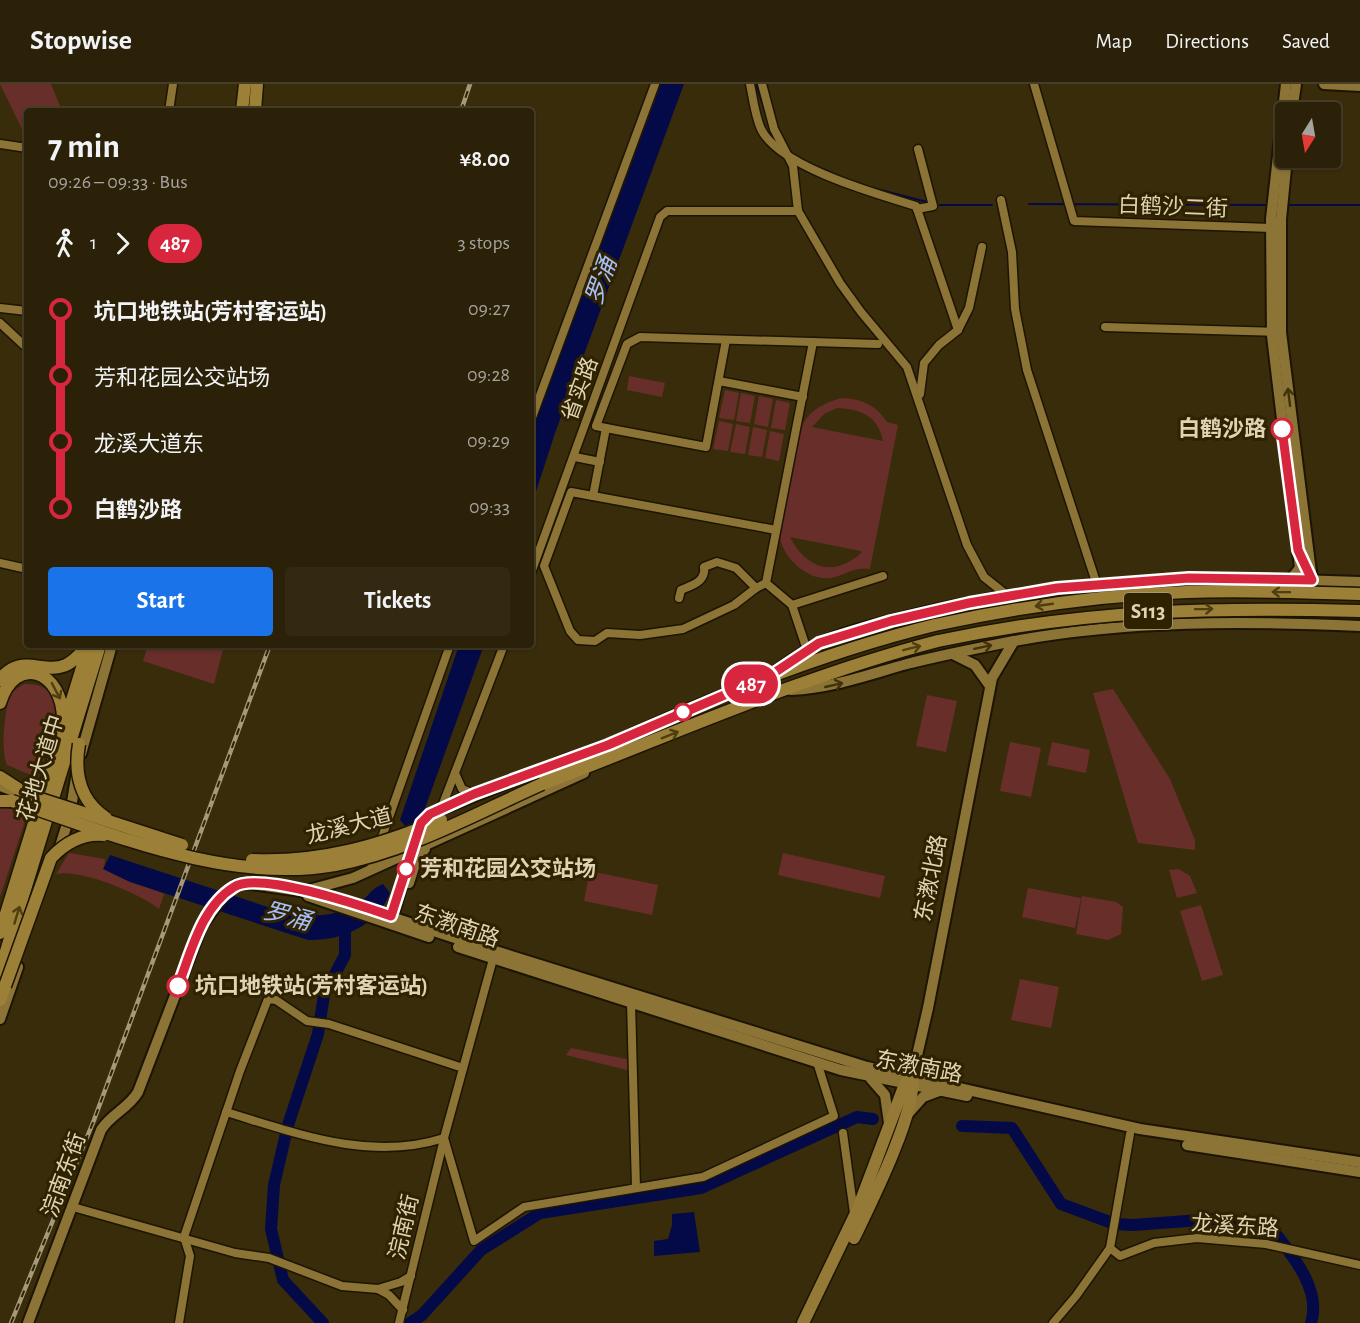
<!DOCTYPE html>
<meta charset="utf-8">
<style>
:root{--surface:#2b2108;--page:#332912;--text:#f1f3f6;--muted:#a6a39c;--line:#473e29;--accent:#1a73e8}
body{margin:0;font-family:"Alegreya Sans","Noto Sans SC",sans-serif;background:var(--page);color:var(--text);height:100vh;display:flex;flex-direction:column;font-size:22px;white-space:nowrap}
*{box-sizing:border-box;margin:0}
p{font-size:20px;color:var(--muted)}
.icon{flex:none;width:33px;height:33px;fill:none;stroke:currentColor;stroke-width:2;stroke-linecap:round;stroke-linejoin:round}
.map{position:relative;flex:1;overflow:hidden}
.drawer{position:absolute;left:24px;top:24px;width:510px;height:540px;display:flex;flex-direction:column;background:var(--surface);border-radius:6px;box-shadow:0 2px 4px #0004,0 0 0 2px var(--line)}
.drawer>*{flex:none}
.badge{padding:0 12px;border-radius:20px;font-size:21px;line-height:39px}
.needle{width:39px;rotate:191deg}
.buttons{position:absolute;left:1275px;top:18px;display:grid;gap:12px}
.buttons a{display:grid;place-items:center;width:66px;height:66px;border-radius:6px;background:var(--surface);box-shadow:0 2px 4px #0004,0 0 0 2px var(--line);font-size:30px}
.map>.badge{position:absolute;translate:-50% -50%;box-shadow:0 0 0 3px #fff}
.legs{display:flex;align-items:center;gap:9px;height:66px;padding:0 24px;font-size:20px}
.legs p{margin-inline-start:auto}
.headline{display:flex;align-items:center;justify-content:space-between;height:102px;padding:0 24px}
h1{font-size:33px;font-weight:700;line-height:45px}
.button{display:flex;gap:12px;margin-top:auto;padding:12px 24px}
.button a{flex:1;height:69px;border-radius:6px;background:var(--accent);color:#fff;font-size:24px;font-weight:700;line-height:69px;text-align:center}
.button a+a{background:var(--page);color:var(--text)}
ul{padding:0 24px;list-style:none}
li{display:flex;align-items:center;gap:21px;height:66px;font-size:22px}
li i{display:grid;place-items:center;width:9px;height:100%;margin:0 8px;background:currentColor}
li i::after{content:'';width:15px;height:15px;margin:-8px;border:4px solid;border-radius:50%;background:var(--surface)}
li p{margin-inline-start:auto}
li:first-child i{background:linear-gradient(#0000 50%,currentColor 0)}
li:last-child i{background:linear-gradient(currentColor 50%,#0000 0)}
header{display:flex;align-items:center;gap:36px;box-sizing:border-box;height:84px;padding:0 30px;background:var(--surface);border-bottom:2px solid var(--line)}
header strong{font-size:28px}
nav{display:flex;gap:33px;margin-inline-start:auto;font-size:21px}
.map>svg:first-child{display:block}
.green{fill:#682e29;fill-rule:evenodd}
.water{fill:#040a48}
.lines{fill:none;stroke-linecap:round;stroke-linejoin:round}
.stream{stroke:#040a48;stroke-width:2}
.river{stroke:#040a48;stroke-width:12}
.minor-casing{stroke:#1d1503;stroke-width:11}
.tertiary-casing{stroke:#1d1503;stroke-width:14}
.secondary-casing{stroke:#1d1503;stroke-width:15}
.primary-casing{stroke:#1d1503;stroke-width:15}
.minor{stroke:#8c7336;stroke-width:8}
.tertiary{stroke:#8c7336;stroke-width:10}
.secondary{stroke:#947937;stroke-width:12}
.primary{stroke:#9c8037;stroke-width:12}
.rail-casing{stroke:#a69979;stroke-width:4.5}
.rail{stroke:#2e2201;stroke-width:2;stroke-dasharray:7;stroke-linecap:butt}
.primary-bridge-casing{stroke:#1d1503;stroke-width:15;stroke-linecap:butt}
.primary-bridge{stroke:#9c8037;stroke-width:12}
.oneway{stroke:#41320c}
.oneway2{stroke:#4f3e11}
.line-1-casing{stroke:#fff;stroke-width:14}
.line-1{stroke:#d7263d;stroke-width:9}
.stop-1-dot{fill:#fff;stroke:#d7263d;stroke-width:3}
.labels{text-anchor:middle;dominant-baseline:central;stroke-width:6;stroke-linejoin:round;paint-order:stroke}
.shield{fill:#2e2201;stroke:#ab9e7e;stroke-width:1.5}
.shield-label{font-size:21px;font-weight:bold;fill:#e0d3b4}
.street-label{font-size:22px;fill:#e0d3b4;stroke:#2e2201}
.stop-label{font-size:22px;font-weight:bold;fill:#e0d3b4;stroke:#2e2201;text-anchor:start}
.water-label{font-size:24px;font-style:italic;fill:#a8c0f9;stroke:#2e2201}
</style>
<header>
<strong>Stopwise</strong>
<nav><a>Map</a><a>Directions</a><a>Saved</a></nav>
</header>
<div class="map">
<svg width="1360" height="1239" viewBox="0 0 1360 1239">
<rect width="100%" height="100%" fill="#392c0b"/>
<!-- green -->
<g class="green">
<path d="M0,0h51l11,27h-35v22l-5,-4z"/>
<path d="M629,292l36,7 -3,14 -35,-7z"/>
<path d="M725,306l14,3 -5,27 -15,-2z"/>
<path d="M741,309l14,3 -5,27 -14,-2z"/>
<path d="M759,312l14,3 -5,28 -14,-3z"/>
<path d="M842,314c20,1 34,7 45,24l11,3 -28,144c-24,-5 -37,23 -69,0 -10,-7 -21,-22 -21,-34 0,-12 17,-98 22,-109 7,-16 24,-24 40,-28zM837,324c24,1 41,8 46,33l-71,-14 12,-13zM790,453l71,14 1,1c-27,26 -56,17 -72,-15z"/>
<path d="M776,316l14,3 -5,27 -14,-2z"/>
<path d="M719,337l14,3 -5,27 -15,-2z"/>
<path d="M736,340l14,3 -5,27 -15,-2z"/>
<path d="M753,343l14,3 -5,27 -14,-2z"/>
<path d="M770,347l14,3 -5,27 -14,-3z"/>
<path d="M148,561l76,1 -10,38 -71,-23z"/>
<path d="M24,600c55,-2 22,66 14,94l-31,-13c-7,-18 -2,-53 3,-72z"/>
<path d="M1113,605l57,90 25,61v10l-57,-7 -45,-150z"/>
<path d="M927,611l30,6 -11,51 -30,-6z"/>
<path d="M1010,658l31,6 -10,49 -31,-6z"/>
<path d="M1052,658l38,8 -4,23 -39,-8z"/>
<path d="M0,723l28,5 -28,85z"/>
<path d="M69,769l36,6 -1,10 60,25 -5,15c-20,-16 -78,-40 -103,-35z"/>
<path d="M783,769l102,23 -5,22 -102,-23z"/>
<path d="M1179,785l11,7 7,17 -20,5 -8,-28z"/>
<path d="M590,787l68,14 -6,30 -68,-14z"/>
<path d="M1028,804l53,10 -6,30 -53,-11z"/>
<path d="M1082,812l34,6 7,5 -2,27 -13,6 -32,-6z"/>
<path d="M1201,821l22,70 -21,6 -22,-70z"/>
<path d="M1020,895l39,8 -8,41 -40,-8z"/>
<path d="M571,964l60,12v11l-65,-16z"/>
</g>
<!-- water -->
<g class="water">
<path d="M661,0h23l-129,349 -24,74v-73z"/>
<path d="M459,561h25l-60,166 -4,9 -15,6 -5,-6z"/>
<path d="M110,771l173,57c28,6 58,6 82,-14 8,-7 5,-8 18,-14l7,9c-13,33 -49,48 -82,47l-178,-58 -27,-13z"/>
<path d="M694,1128l6,40 -46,4v-15l14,-2 4,-14v-11z"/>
</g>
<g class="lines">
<!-- stream -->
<g class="stream">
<path d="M756,0l15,46"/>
<path d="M823,85l11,5"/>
<path d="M865,102l62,16"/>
<path d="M1029,120l240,1"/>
<path d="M940,121h52"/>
<path d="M1286,121h74"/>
</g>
<!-- river -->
<g class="river">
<path d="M962,1042l50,2 49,76 54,20 18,1 81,-6 58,10c19,25 50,60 39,94"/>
<path d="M323,1239l-40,-43 -12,-51 3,-44 14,-60 30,-91 6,-39 21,-40v-33"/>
<path d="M410,1239l12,-8 59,-65 59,-37 161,-25 156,-71 16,2"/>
</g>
<!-- minor casing -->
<g class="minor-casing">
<g id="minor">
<path d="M750,0c3,14 5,32 11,45 18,38 116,65 155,77l42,124"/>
<path d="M762,0l12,45 19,37 5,45 42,72 21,29 46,55 60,178 17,32 24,19"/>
<path d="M1034,0l40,137 197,7"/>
<path d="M169,27l4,-27"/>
<path d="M0,60l27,4"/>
<path d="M1001,116l11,52 3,57 12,61 70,215"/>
<path d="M917,125l16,-3 -15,-57"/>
<path d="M0,224l27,3"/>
<path d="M0,239l27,25"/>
<path d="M1105,243l173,5"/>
<path d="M726,256l-20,107 -100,-19 -13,68 183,34"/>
<path d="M719,297l84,16"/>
<path d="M920,310l4,-31 15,-18 19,-15 11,-22 13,-61"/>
<path d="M531,336l124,-336"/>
<path d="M606,344l-10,-2 31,-82 13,-7 238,7"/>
<path d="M575,373l25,5"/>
<path d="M593,412l-22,-4 -27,74 26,65 8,9 17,1 12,-8 33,2 43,-6 51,-24 22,-17 10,-5"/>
<path d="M0,479l27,6"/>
<path d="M531,489l129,-356 7,-6h131"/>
<path d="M679,514l2,-8c11,-5 25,-8 23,-23l13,-5 19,6 20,20"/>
<path d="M792,521l91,-29"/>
<path d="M807,566l-15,-45 -26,-22 47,-241"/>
<path d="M455,689l7,16 12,5"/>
<path d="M441,725l63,-164"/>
<path d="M370,787l80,-226"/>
<path d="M493,875l-49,179 30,103 50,-34 179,-30 131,-61 -17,-54"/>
<path d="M631,918l5,186"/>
<path d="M226,1028c70,21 144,50 218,26"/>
<path d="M843,1049l11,80"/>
<path d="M73,1123l162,46 34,5 73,28 36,3 23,-7 10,-6"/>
<path d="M1110,1164l10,8 34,-13 43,-5 69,6 94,21"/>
<path d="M378,1205l11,6 14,15"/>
<path d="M179,1239l11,-67 -6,-19 56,-166 28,-72 8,1 31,21 22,3 134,44"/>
<path d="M399,1239l45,-184"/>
<path d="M1053,1239l23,-27 34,-48 20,-114"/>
</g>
</g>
<!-- tertiary casing -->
<g class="tertiary-casing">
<g id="tertiary">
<path d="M1286,0l-15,135 1,117 28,232 -9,11"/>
<path d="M1324,0l36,2"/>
<path d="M1292,28l4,-28"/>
<path d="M1287,74l-6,61v113l31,248"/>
<path d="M953,570l22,11 15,21"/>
<path d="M776,587c14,-9 27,-20 42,-27 28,-13 61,-20 91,-28 148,-38 299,-40 451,-34"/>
<path d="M791,606c42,-2 76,-15 116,-26 35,-9 71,-16 107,-23 114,-21 230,-20 346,-15"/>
<path d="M81,670l31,-109"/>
<path d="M0,702l19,7"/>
<path d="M416,750l5,-11 16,-12 131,-52"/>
<path d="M58,769l12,-39 7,-42"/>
<path d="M409,799l8,-25 8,-9"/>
<path d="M312,805l41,-11 231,-105"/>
<path d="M308,812l121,41"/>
<path d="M391,839l21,-74"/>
<path d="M458,863l383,123 126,26"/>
<path d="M0,935l18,-52"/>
<path d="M912,993l16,-69 64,-330 22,-37"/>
<path d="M871,995l14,16 4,28"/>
<path d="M907,1031l16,-18 16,-6"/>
<path d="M1187,1061l173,27"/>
<path d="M28,1239l73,-193c10,-16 28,-22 37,-38l64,-167 22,-30 12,-10 8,-2 78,11 154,51 391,122 273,62 220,33"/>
</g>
</g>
<!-- secondary casing -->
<g class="secondary-casing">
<g id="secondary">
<path d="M854,1154c16,-33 64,-129 58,-161"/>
<path d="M803,1239l54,-112 48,-127 7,-7"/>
</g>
</g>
<!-- primary casing -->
<g class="primary-casing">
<g id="primary">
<path d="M242,27l3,-27"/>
<path d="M255,27l2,-27"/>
<path d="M0,596c20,-28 43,-5 66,-15 9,-4 15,-12 21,-19"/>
<path d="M0,619c15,-50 63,-33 63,17"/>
<path d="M0,693l28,18"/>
<path d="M539,694c128,-61 257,-119 396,-153"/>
<path d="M543,700c131,-50 259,-108 395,-143"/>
<path d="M0,717h12"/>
<path d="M0,849l89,-288"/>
<path d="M0,887l100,-326"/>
<path d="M0,916l5,-14"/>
</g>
</g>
<!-- minor -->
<use href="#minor" class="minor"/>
<!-- tertiary -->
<use href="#tertiary" class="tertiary"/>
<!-- secondary -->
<use href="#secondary" class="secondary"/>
<!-- primary -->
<use href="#primary" class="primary"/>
<!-- rail casing -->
<g class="rail-casing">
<g id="rail">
<path d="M461,27l9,-27"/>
<path d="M11,1239l83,-203 176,-475"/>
</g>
</g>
<!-- rail -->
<use href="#rail" class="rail"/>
<!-- primary-bridge casing -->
<g class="primary-bridge-casing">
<g id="primary-bridge">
<path d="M935,541c83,-18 167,-30 252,-33 58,-2 116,0 173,2"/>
<path d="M938,557c146,-31 273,-34 422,-30"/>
<path d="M79,660c-5,29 1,57 27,74"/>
<path d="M28,711l154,50"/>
<path d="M12,717c100,33 216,83 323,64 72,-13 140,-51 207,-81"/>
<path d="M252,776c67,3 127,-14 189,-40"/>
<path d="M5,902l46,-128c14,-15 31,-25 53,-23"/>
</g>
</g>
<!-- primary-bridge -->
<use href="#primary-bridge" class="primary-bridge"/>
</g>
<!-- one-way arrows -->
<defs><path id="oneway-shaft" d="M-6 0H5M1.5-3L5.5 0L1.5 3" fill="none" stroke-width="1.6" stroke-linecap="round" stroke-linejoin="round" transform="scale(1.5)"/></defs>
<g class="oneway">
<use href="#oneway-shaft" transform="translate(1289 313) rotate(-97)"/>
<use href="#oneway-shaft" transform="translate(983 563) rotate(-12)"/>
<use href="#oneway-shaft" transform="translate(834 601) rotate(-13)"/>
</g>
<g class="oneway2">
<use href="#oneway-shaft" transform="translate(1281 508) rotate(-179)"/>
<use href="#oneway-shaft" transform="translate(1044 521) rotate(172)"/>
<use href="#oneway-shaft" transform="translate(1204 525) rotate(-1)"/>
<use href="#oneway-shaft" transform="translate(912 564) rotate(-14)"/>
<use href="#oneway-shaft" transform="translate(56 607) rotate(62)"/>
<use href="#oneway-shaft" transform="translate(670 651) rotate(-22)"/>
<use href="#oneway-shaft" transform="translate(17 831) rotate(-73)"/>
</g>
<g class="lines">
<!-- line-1 casing -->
<g class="line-1-casing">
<path id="line-1" d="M178,902c13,-33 23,-79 56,-99 24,-16 128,19 157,29l30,-93 9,-9 44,-20 134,-49 163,-70 48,-32 72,-22 78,-18 88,-15 132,-10 123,2 -14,-30 -16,-121"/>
</g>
<!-- line-1 -->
<use href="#line-1" class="line-1"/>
</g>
<!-- markers -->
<g class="stop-1-dot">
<circle cx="1282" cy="345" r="10"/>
<circle cx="683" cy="628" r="8"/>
<circle cx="406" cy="785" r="8"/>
<circle cx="178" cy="902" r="10"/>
</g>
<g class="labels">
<!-- shield labels -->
<rect class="shield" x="1124" y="509" width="48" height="36" rx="4.5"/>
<g class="shield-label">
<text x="1148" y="527">S113</text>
</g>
<!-- street labels -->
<g class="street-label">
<text transform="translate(1173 123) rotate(2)">白鹤沙二街</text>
<text transform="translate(580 305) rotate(-70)">省实路</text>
<text transform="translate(41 684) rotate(-73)">花地大道中</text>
<text transform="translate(349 742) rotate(-14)">龙溪大道</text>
<text transform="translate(931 794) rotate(-79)">东漖北路</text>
<text transform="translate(457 842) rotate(19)">东漖南路</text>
<text transform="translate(919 983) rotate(11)">东漖南路</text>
<text transform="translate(64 1091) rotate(-70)">浣南东街</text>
<text transform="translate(1235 1142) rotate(4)">龙溪东路</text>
<text transform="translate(404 1143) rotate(-77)">浣南街</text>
</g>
<!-- stop labels -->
<g class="stop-label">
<text x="1266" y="345" text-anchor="end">白鹤沙路</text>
<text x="420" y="785">芳和花园公交站场</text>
<text x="195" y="902">坑口地铁站(芳村客运站)</text>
</g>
<!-- water labels -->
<g class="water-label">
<text transform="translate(602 197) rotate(-70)">罗涌</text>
<text transform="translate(287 833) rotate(15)">罗涌</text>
</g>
</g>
</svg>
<div class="buttons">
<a><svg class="needle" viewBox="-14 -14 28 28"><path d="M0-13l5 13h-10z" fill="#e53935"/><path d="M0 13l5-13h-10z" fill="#a6a39c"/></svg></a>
</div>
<b class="badge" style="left:751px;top:600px;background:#d7263d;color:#fff">487</b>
<section class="drawer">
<div class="headline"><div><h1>7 min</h1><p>09:26 – 09:33 · Bus</p></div><b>¥8.00</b></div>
<div class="legs"><svg class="icon" aria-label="walk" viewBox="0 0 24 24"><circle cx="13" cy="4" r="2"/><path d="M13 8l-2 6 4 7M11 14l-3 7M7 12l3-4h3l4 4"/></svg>1<svg class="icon" aria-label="forward" viewBox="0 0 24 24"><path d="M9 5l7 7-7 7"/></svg><b class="badge" style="background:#d7263d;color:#fff">487</b><p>3 stops</p></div>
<ul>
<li><i style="color:#d7263d"></i><b>坑口地铁站(芳村客运站)</b><p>09:27</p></li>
<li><i style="color:#d7263d"></i><span>芳和花园公交站场</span><p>09:28</p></li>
<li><i style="color:#d7263d"></i><span>龙溪大道东</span><p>09:29</p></li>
<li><i style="color:#d7263d"></i><b>白鹤沙路</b><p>09:33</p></li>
</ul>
<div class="button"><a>Start</a><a>Tickets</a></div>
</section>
</div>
